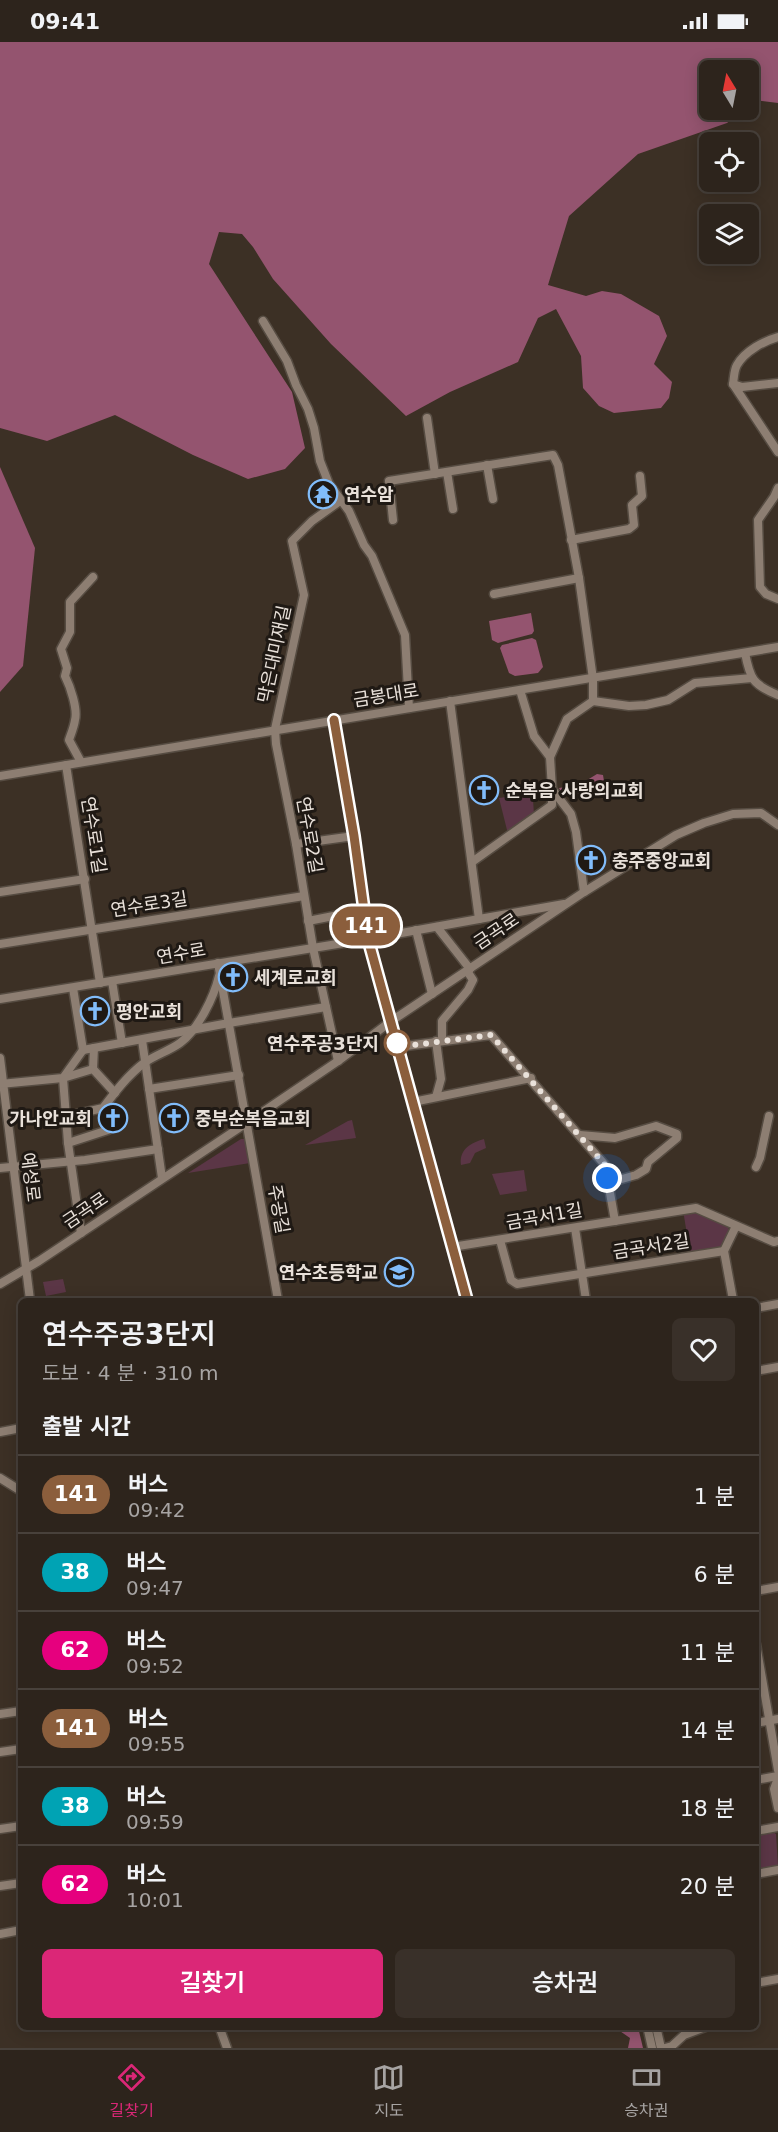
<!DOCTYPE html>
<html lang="ko">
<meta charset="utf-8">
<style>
:root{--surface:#2d241c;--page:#393029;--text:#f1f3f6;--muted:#a7a4a3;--line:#48413b;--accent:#db2777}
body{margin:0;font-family:"DejaVu Sans","Noto Sans KR",sans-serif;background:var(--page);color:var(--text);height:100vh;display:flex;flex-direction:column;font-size:22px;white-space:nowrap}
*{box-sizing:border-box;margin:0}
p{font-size:20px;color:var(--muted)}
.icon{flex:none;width:33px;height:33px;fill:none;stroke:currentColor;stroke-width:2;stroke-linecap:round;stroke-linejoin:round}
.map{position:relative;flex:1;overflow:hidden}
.drawer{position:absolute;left:18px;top:1256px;width:741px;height:732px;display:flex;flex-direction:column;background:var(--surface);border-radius:9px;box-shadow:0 3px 15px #0003,0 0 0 2px var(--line)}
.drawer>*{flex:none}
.badge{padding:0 12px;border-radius:20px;font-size:21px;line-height:39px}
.needle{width:39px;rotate:350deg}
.buttons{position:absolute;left:699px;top:18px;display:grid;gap:12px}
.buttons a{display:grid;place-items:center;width:60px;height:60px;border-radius:9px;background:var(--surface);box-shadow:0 3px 15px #0003,0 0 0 2px var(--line);font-size:30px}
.you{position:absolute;width:30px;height:30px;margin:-15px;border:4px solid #fff;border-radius:50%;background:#1a73e8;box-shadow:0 0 0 9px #1a73e833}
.map>.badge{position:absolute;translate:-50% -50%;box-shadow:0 0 0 3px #fff}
h2{padding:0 24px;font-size:22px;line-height:54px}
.round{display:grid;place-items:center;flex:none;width:63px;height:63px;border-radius:9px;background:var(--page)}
.head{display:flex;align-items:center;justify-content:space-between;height:102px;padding:0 24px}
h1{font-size:28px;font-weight:600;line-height:45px}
.button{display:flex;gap:12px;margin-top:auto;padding:12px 24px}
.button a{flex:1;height:69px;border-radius:9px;background:var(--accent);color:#fff;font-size:24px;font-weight:600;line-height:69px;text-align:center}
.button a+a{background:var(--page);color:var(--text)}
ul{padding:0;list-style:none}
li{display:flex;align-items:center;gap:18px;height:78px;padding:0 24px;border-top:2px solid var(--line)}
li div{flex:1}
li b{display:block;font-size:22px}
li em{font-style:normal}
li .badge{min-width:66px;font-weight:700;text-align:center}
.status{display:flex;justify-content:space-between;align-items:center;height:42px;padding:0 30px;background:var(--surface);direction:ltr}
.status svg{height:16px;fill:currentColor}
.dock{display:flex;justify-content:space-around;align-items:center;height:84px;border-top:2px solid var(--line);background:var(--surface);font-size:16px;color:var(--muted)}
.dock a{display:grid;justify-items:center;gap:3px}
.dock .current{color:var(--accent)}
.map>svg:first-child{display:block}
.green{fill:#5b3646}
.forest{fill:#94546f}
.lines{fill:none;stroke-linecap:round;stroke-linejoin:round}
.minor-casing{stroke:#564c42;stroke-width:11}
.minor{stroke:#8d7e72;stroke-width:8}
.line-casing{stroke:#fff;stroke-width:14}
.line{stroke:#8b5e3c;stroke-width:9}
.walk{stroke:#e9e1da;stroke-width:6;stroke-dasharray:0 10.8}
.stop-dot{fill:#fff;stroke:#8b5e3c;stroke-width:3}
.labels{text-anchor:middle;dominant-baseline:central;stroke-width:6;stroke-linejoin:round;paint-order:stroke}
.poi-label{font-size:18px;font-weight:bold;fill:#e9e1da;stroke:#1f1914;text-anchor:start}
.street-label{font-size:18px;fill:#e9e1da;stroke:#1f1914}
.stop-label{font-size:18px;font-weight:bold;fill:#e9e1da;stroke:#1f1914;text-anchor:end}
</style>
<div class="status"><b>09:41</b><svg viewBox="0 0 49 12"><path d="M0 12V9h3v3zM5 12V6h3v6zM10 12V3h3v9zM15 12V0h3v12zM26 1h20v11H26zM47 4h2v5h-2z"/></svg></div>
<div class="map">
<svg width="778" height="2006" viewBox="0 0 778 2006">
<rect width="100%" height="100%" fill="#3c3025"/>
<!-- green -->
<g class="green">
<path d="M527,752l6,5 1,16 -23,17 -4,-2 -8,-32z"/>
<path d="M352,1078l4,18 -51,7 43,-24z"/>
<path d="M241,1097h4l5,24 -62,10z"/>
<path d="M484,1097l2,9 -11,5 -5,10 -9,2c-2,-16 10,-22 23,-26z"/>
<path d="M524,1128l3,21 -27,4 -8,-21z"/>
<path d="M696,1166l32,14 1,11 -8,15 -31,5 -7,-43z"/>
<path d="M63,1237l3,13 -20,4 -3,-14z"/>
<path d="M773,1790l3,2 2,32 -22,4v-35z"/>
</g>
<!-- forest -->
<g class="forest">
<path d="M0,0h778v61l-24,-3 -5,5 -1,-35h-38v40h33l-16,13 -89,31 -69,62 -21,69 38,11 16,-5 19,3 38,22 8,20 -13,28 18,18 -3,16 -8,10 -47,5 -15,-7 -16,-18 -2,-32 -25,-47 -18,9 -20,44 -68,30 -44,24 -75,-72 -58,-65 -20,-32 -11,-13 -23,-2 -10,32 83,128 13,56 -20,21 -37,10 -55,-24 -78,-40 -68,26 -47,-13z"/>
<path d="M0,425l35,81 -12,118 -23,26z"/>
<path d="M531,571l3,18 -2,3 -34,9 -6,-3 -3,-19z"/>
<path d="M532,596l4,2 7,27 -5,6 -23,3 -6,-3 -9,-25 2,-3z"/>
<path d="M597,732l6,1 2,12 -16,6 -26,2 -4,-7 20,-3z"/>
<path d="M614,1985h24l5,21h-15l2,-10z"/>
</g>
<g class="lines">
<!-- minor casing -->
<g class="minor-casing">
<g id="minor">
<path d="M263,279l24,40 9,24 12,24 6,19 6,33 9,23 20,27 15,34 8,11 33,79 4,73"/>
<path d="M778,295c-14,4 -33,14 -41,28 -3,5 -3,13 -4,19l45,68"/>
<path d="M733,342l9,3 36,-4"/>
<path d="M427,376l8,56"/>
<path d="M487,423l6,34"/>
<path d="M447,430l6,37"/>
<path d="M778,446l-4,9 -16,23 2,67 6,7 12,5"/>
<path d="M393,478l-4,-39 164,-26 5,10 21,113 14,101v22l-26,18 -17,38"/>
<path d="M571,498l58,-11 5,-4 -2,-20 10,-9 -2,-20"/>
<path d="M494,552l85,-16"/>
<path d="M745,611c5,26 8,32 33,42"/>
<path d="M520,648l14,46 16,21 2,32 19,25 5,18 8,60"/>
<path d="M593,659l36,5 17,-1 22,-5 27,-17 57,-5"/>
<path d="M334,678l20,116 14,103 99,361"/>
<path d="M81,720l-12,-22c2,-6 5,-13 6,-20 3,-11 -5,-34 -10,-44l2,-8 -6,-19 9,-17v-30l23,-25"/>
<path d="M66,723l34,218"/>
<path d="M0,734l778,-129"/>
<path d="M296,802l58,-8"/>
<path d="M472,820l80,-57v-15"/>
<path d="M0,850l85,-13"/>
<path d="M479,877l85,-15"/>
<path d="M308,879l56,-11"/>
<path d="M437,885l33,42"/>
<path d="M416,888l16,64"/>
<path d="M0,902l304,-48"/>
<path d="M218,921l60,337"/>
<path d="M112,939l10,62"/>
<path d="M73,946l10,62"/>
<path d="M0,957l368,-60 111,-20 -29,-218"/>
<path d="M142,998l20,138"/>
<path d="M442,998v-19l26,-31 5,-10 -6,-9"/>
<path d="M436,999l5,38 -5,18"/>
<path d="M398,1005l93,-12 114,130 10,56"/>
<path d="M0,1016l30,242"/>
<path d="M338,1019l-25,-113 -17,-104 -20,-100 -1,-15 29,-134 -12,-54 20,-20 28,-20"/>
<path d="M93,1027l1,-21"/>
<path d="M0,1042l63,-6 20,-28 146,-27 97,-16"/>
<path d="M149,1047l90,-14"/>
<path d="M413,1060l118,-24"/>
<path d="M66,1077l6,-4 31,-7c12,-16 25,-33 41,-45 11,-8 25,-12 36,-20 18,-13 34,-46 39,-67"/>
<path d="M580,1093l35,3 41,-12 21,8v4l-29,24 -2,7 -10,6 -28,8"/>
<path d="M68,1101l40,-13"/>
<path d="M756,1125l4,-9 9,-42"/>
<path d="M0,1126l85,-8 73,-11"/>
<path d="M575,1186l11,72"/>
<path d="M81,1191l-13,-90 -5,-65 30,-9 22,24"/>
<path d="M500,1198l11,40 6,4 207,-33"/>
<path d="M452,1205l244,-39 78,34 4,-1"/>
<path d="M0,1242l39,-23 209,-139 90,-61 52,-39 194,-130 92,-57 28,-12 29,-9 28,-1 17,12"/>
<path d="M733,1258l-9,-49 12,-25"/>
<path d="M756,1266l22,-4"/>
<path d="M756,1329l22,-4"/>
<path d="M0,1390l21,-4"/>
<path d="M0,1436l21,13"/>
<path d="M756,1549l22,-4"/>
<path d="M756,1602l22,126"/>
<path d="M0,1672l21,-3"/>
<path d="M756,1681l22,-4"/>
<path d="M0,1710l21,-3"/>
<path d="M778,1736l-4,11 4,19"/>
<path d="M756,1738l22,-4"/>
<path d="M0,1787l21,-3"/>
<path d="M756,1789l22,-4"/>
<path d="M756,1832l22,-4"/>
<path d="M0,1844l21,-3"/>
<path d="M0,1892l21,-4"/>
<path d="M756,1941l22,-4"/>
<path d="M219,1984l8,22"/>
<path d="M647,1984l5,22"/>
<path d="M656,1984l5,22"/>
<path d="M665,2006l7,-2 12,-11 24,-9"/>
</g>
</g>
<!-- minor -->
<use href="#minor" class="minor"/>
</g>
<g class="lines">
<!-- line casing -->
<g class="line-casing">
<path id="line" d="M334,678l20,116 14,103 99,361"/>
</g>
<!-- line -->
<use href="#line" class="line"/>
<!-- walk -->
<path class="walk" d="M397,1001l1,4 93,-12 114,130 2,13"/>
</g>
<!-- icons -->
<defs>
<g id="temple-ring" transform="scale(1.5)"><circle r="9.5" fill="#1f1914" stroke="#81bcfa" stroke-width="1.5"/><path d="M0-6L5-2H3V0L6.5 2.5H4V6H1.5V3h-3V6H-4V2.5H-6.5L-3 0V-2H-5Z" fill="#81bcfa"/></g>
<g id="church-ring" transform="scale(1.5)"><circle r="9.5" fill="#1f1914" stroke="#81bcfa" stroke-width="1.5"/><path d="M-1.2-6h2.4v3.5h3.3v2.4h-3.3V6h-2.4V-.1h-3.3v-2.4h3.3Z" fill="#81bcfa"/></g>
<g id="school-ring" transform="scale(1.5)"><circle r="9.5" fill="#1f1914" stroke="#81bcfa" stroke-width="1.5"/><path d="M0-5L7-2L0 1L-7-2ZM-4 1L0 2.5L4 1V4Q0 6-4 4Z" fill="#81bcfa"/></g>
</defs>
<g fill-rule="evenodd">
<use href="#temple-ring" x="323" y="452"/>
<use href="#church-ring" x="484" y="748"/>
<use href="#church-ring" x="591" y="818"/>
<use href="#church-ring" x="233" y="935"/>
<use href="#church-ring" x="95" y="969"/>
<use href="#church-ring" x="113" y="1076"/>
<use href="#church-ring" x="174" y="1076"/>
<use href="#school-ring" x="399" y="1230"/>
</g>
<!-- markers -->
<circle class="stop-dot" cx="397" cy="1001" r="12"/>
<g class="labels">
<!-- poi labels -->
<g class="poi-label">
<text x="344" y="452">연수암</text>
<text x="505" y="748">순복음 사랑의교회</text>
<text x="612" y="818">충주중앙교회</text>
<text x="254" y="935">세계로교회</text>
<text x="116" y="969">평안교회</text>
<text x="92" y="1076" text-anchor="end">가나안교회</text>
<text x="195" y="1076">중부순복음교회</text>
<text x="378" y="1230" text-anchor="end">연수초등학교</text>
</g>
<!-- street labels -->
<g class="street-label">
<text transform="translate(274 612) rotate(-78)">막은대미재길</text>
<text transform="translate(386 653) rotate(-9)">금봉대로</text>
<text transform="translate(94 793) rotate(81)">연수로1길</text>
<text transform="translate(310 793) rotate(80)">연수로2길</text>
<text transform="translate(149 862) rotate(-9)">연수로3길</text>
<text transform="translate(496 889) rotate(-34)">금곡로</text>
<text transform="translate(181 911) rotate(-10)">연수로</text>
<text transform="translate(31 1135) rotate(83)">예성로</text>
<text transform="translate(279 1167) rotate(80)">주공길</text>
<text transform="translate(85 1168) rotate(-34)">금곡로</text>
<text transform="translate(544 1174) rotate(-10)">금곡서1길</text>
<text transform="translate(651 1204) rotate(-9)">금곡서2길</text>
</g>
<!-- stop labels -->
<g class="stop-label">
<text x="379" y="1001">연수주공3단지</text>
</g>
</g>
</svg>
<div class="buttons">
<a><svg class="needle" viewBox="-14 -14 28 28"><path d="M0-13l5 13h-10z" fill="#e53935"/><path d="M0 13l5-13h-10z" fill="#a7a4a3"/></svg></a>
<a><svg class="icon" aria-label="locate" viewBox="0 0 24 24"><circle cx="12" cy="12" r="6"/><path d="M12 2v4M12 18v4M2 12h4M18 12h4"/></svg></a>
<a><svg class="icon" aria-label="layers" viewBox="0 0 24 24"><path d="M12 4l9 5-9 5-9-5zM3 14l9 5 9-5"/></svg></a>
</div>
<div class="you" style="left:607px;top:1136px"></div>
<b class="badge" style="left:366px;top:884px;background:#8b5e3c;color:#fff">141</b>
<section class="drawer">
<div class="head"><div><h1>연수주공3단지</h1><p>도보 · 4 분 · 310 m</p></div><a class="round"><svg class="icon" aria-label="heart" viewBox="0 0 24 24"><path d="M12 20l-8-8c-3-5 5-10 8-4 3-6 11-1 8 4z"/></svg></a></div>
<h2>출발 시간</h2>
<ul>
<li><span class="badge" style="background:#8b5e3c;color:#fff">141</span><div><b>버스</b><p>09:42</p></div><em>1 분</em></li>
<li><span class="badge" style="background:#00a3b4;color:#fff">38</span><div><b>버스</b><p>09:47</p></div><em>6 분</em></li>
<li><span class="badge" style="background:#e6007e;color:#fff">62</span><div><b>버스</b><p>09:52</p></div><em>11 분</em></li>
<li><span class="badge" style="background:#8b5e3c;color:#fff">141</span><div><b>버스</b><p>09:55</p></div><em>14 분</em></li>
<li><span class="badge" style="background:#00a3b4;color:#fff">38</span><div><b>버스</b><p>09:59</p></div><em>18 분</em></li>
<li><span class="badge" style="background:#e6007e;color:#fff">62</span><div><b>버스</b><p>10:01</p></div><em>20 분</em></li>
</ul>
<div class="button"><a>길찾기</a><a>승차권</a></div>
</section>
</div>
<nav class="dock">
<a class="current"><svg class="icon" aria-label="directions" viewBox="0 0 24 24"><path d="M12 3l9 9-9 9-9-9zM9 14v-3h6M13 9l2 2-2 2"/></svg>길찾기</a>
<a><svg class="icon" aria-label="map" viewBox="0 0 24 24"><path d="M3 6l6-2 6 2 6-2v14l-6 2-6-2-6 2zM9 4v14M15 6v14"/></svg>지도</a>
<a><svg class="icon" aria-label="tickets" viewBox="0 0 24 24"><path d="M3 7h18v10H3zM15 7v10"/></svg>승차권</a>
</nav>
